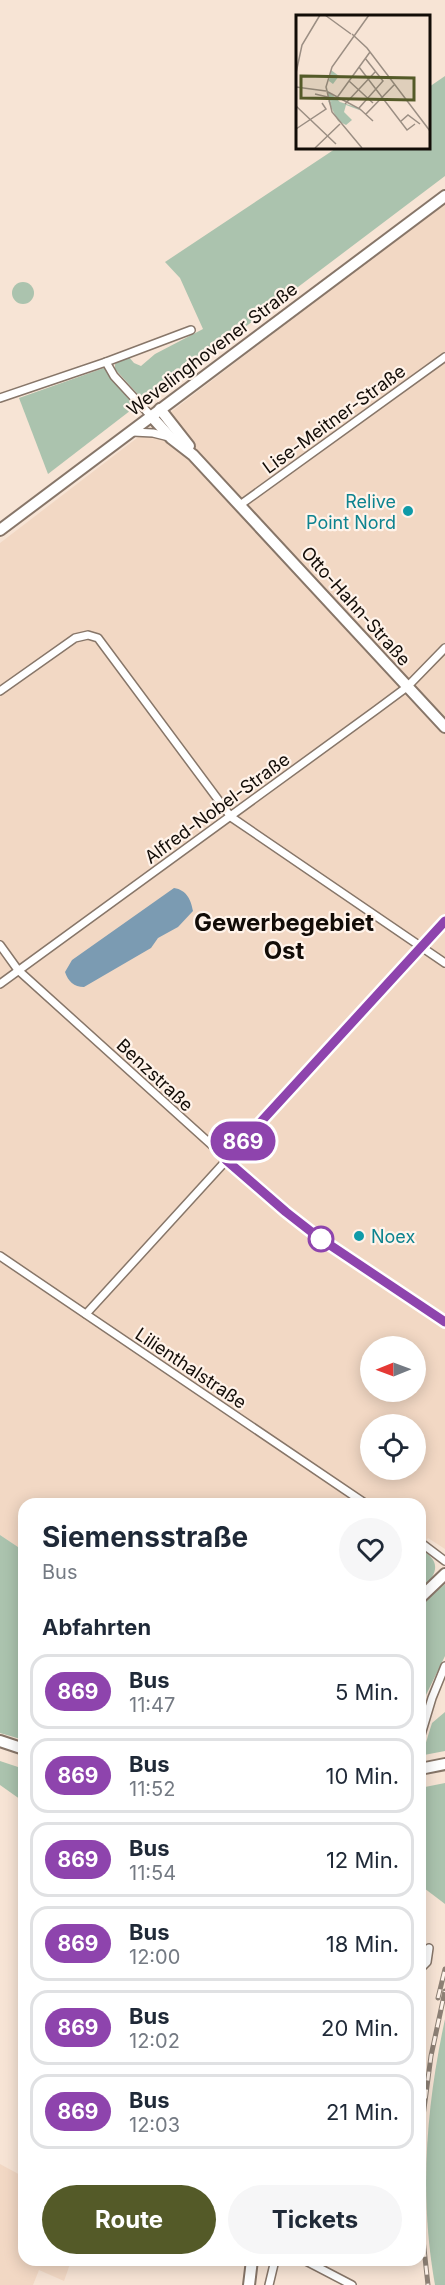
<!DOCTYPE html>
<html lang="de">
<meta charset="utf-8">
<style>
:root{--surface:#fff;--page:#f6f6f7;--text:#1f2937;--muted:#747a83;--line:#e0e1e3;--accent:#545a28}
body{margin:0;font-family:Inter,sans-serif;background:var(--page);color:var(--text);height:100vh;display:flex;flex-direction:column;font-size:22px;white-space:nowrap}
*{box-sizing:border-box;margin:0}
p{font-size:20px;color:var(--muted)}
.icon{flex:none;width:33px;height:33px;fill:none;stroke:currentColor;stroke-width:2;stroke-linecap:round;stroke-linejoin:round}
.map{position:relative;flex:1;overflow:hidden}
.sheet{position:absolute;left:18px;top:1498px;width:408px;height:768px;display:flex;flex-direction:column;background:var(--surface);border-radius:18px;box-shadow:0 3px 15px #0003}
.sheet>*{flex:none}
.badge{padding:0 12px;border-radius:20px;font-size:21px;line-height:39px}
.needle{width:39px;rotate:269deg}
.buttons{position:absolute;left:360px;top:1336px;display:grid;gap:12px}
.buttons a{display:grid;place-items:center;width:66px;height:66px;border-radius:50%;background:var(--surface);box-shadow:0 3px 15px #0003;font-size:30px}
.map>.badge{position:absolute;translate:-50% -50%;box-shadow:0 0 0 3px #fff}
h2{padding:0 24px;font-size:22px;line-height:54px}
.round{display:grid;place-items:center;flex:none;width:63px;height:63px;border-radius:32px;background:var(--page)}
.overview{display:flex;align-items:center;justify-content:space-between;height:102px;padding:0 24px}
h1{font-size:28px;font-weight:700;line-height:45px}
.cta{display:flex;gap:12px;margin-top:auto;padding:12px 24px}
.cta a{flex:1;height:69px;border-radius:36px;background:var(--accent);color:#fff;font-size:24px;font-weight:700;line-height:69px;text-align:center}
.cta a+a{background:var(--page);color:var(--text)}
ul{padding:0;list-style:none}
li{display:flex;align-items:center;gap:18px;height:75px;margin:0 12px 9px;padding:0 12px;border:3px solid var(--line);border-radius:18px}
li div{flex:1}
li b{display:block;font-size:22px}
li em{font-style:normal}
li .badge{min-width:66px;font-weight:700;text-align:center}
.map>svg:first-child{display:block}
.built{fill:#f2d8c4;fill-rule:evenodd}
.green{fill:#abc3ae}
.water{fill:#7b9bb2}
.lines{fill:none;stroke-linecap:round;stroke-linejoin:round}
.street-casing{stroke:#877669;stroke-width:10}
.secondary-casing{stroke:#877669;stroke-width:14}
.primary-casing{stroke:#877669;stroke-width:14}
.street{stroke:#fff;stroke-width:7}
.secondary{stroke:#fff;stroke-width:10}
.primary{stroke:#fff;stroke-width:10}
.rail-casing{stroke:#8d8075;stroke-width:5}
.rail{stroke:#fff3ea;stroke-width:3;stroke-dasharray:9;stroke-linecap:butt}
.line-casing{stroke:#fff;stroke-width:14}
.line{stroke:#8e44ad;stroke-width:9}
.culture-dot{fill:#0f9aa8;stroke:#fff3ea;stroke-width:2}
.stop-dot{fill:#fff;stroke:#8e44ad;stroke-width:3}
.labels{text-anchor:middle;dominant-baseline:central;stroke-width:4.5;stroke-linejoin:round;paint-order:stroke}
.street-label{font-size:18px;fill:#120c07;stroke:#fff3ea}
.culture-label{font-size:18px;fill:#0d838f;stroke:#fff3ea;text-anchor:end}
.district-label{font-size:24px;font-weight:bold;fill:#120c07;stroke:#fff3ea}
.inset-road{fill:none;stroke:#9b8e83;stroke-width:1.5}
.view{fill:#545a28;fill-opacity:0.15;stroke:#545a28;stroke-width:3}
.inset-edge{fill:none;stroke:#120c07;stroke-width:3}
</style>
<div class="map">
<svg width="445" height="2285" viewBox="0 0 445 2285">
<rect width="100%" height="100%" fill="#f7e4d5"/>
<!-- built -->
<g class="built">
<path d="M445,202v1347l-17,-11 -8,10v-44h-396v47l-24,-16v-992zM370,1347h46v45h-46zM370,1425h46v45h-46z"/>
<path d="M0,2164l24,13v83l47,1 -7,20 -25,-11 -6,15h-33z"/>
</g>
<!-- green -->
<g class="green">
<path d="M445,76v100l-282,213 -16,11h-4l-28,-31v-5l13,-8 6,7 7,3 14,-12 48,-25 -23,-51 -15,-16 173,-115h90l1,-60z"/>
<circle cx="23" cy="293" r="11"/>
<path d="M104,368l31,39 -87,67 -29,-76z"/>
<path d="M0,1535l24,16v189l-24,-7z"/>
<path d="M420,1549c24,13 16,27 0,42z"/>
<path d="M445,1584v72l-19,39 -6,19v-108z"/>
<path d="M445,1712v39l-21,4 -1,-3 9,-29z"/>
<path d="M0,1761l24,8v33l-24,-17z"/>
<path d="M445,1783v121l-25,-19v-97z"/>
<path d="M445,2019v266h-10c-16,-90 -9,-178 10,-266z"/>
</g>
<!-- water -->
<path class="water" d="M174,888c13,2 17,12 19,23l-15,16 -20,11 -7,10 -67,39c-10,0 -16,-6 -19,-15l7,-12z"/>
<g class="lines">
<!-- street casing -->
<g class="street-casing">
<g id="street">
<path d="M106,362l85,-32"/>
<path d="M0,398l106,-36 8,14 37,40"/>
<path d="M133,432l20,1 16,4"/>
<path d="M240,505l205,-148"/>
<path d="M0,691l75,-53 13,-3 10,3 133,179 214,146"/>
<path d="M0,945l18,25 268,242 52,38 107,72"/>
<path d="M0,984l376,-274 31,-23 38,-39"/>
<path d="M0,1256l366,248"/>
<path d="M86,1314l359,-393"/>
<path d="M420,1542l25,19"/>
<path d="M420,1738l12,-40 13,-32"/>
<path d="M420,1969l7,-7 2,-14"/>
<path d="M304,2260l48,25"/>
<path d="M269,2285l6,-25"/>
</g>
</g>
<!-- secondary casing -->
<g class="secondary-casing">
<g id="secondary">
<path d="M160,409l29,37"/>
<path d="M151,416l20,22 22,17 252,272"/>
<path d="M0,530l445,-334"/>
<path d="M420,1598l25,-24"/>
<path d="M249,2285l3,-25"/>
</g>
</g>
<!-- primary casing -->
<g class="primary-casing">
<g id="primary">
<path d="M0,1741l24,8"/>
<path d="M420,1769l25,-5"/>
</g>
</g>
<!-- street -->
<use href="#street" class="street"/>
<!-- secondary -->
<use href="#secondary" class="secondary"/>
<!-- primary -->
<use href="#primary" class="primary"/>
<!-- rail casing -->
<g class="rail-casing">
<g id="rail">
<path d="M438,1998l7,-29"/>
<path d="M420,2206v-67l11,-83 14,-65"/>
<path d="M420,2212l8,73"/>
</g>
</g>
<!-- rail -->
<use href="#rail" class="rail"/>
</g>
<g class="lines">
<!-- line casing -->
<g class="line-casing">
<path id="line" d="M445,921l-219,239 60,52 32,25 127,85"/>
</g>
<!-- line -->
<use href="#line" class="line"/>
</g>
<!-- markers -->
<g class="culture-dot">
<circle cx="408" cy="511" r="6"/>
<circle cx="359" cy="1236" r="6"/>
</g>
<circle class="stop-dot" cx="321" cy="1239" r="12"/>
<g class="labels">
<!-- street labels -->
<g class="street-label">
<text transform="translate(212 349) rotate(-37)">Wevelinghovener Straße</text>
<text transform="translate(334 419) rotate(-36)">Lise-Meitner-Straße</text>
<text transform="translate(356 606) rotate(48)">Otto-Hahn-Straße</text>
<text transform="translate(217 808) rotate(-36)">Alfred-Nobel-Straße</text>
<text transform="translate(155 1075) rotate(43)">Benzstraße</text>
<text transform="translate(191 1368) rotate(34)">Lilienthalstraße</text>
</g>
<!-- culture labels -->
<g class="culture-label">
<text x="396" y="501">Relive<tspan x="396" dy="21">Point Nord</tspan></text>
<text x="371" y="1236" text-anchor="start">Noex</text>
</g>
<!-- district labels -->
<g class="district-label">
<text x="284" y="922">Gewerbegebiet<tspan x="284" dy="28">Ost</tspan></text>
</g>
</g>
<!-- overview -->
<g transform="translate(296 15)">
<rect width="134" height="134" fill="#f7e4d5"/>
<path d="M35,55l8,6 -6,8 -4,-3 -2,9 13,12 16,5 6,4 -16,-6 -2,7 8,8 -6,5 -8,-4 -10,-20 4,1 -4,-2 -1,-9z" fill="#abc3ae"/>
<path class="inset-road" d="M29,0l26,19M56,19l15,14 63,83M63,52l48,63 8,-6M0,58l6,-28 18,-30M53,66l24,22M0,72l30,4M32,77l32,17 13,12M19,79l21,5M40,84l34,-47M49,89l31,-33M0,91l40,38M63,93l24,-27 -18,-23M70,99l28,-29M104,107l8,-7 12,9M0,114l30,-20 -4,-6M19,133l25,-24M66,133l-30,-36 -6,-25 6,-20 37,-52"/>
<path class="view" d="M5,61l113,2v22l-113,-2z"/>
<rect width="134" height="134" class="inset-edge"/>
</g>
</svg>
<div class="buttons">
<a><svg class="needle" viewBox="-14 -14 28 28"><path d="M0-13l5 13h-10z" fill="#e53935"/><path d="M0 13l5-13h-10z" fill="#747a83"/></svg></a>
<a><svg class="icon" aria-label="locate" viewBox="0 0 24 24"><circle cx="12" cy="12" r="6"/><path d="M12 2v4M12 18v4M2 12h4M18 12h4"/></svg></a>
</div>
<b class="badge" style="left:243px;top:1141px;background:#8e44ad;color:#fff">869</b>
<section class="sheet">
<div class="overview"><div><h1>Siemensstraße</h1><p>Bus</p></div><a class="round"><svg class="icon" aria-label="heart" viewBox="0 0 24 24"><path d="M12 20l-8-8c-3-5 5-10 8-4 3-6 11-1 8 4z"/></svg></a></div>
<h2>Abfahrten</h2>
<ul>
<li><span class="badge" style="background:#8e44ad;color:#fff">869</span><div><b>Bus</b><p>11:47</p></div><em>5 Min.</em></li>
<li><span class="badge" style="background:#8e44ad;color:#fff">869</span><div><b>Bus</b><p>11:52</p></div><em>10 Min.</em></li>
<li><span class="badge" style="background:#8e44ad;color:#fff">869</span><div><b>Bus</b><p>11:54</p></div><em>12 Min.</em></li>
<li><span class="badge" style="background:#8e44ad;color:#fff">869</span><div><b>Bus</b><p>12:00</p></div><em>18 Min.</em></li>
<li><span class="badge" style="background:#8e44ad;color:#fff">869</span><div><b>Bus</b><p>12:02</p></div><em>20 Min.</em></li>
<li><span class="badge" style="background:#8e44ad;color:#fff">869</span><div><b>Bus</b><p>12:03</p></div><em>21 Min.</em></li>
</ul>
<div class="cta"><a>Route</a><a>Tickets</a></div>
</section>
</div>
